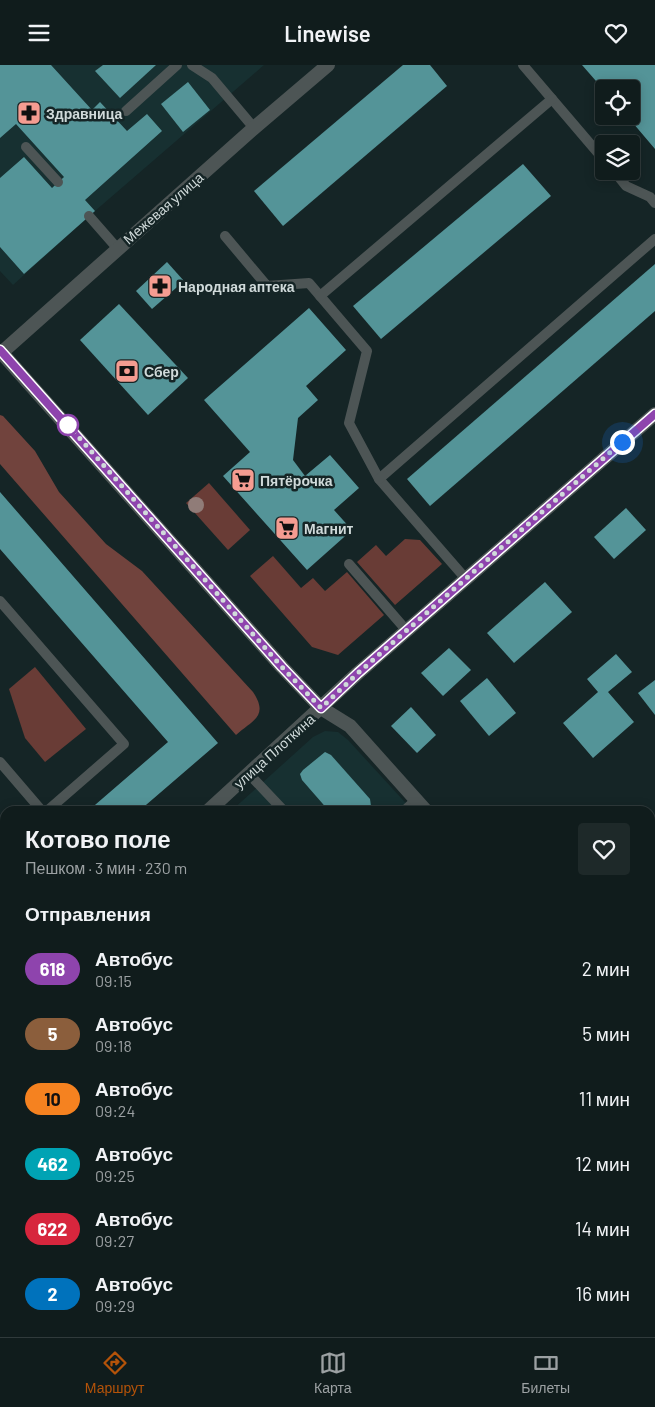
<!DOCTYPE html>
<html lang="ru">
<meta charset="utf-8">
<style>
:root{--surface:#101c1c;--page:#1e2929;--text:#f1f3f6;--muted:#9ca1a3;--line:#303a3b;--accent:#b45309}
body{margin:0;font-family:Barlow,sans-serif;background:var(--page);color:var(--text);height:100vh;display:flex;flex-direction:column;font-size:19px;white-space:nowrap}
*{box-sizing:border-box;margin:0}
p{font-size:16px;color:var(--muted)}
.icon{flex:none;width:28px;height:28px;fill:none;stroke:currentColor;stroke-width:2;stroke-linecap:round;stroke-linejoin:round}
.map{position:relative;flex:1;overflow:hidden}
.details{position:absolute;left:0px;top:741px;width:655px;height:531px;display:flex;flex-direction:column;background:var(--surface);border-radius:15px 15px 0 0;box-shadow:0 2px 12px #0003,0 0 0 1px var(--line)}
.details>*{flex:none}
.badge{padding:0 10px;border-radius:16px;font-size:18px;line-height:32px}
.controls{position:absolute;left:595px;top:15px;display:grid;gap:10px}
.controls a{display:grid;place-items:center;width:45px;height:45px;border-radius:5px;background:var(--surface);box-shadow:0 2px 12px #0003,0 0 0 1px var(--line);font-size:25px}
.you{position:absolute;width:25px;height:25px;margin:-12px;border:4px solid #fff;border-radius:50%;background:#1a73e8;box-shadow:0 0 0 8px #1a73e833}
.map>.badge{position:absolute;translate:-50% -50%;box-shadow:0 0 0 2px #fff}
h2{padding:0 25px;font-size:19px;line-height:45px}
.round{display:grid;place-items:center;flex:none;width:52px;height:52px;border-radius:5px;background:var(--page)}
.summary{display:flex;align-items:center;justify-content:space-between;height:85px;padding:0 25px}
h1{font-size:24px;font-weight:600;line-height:38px}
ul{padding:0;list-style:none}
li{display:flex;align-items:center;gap:15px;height:65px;padding:0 25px}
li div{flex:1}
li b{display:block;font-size:19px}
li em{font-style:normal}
li .badge{min-width:55px;font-weight:700;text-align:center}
header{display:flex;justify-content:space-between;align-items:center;height:65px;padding:0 25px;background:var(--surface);font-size:22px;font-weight:600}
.menu{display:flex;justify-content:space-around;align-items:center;height:70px;border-top:1px solid var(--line);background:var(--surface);font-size:14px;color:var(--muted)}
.menu a{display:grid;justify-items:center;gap:2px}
.menu .on{color:var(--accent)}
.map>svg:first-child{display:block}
.built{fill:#173031}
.green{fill:#693c36}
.forest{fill:#71433d}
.building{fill:#549498}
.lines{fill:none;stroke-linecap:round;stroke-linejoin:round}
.service{stroke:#4d5555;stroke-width:10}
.minor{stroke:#4d5555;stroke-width:14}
.tertiary{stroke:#4d5555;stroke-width:14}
.tree{fill:#907c78}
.line-casing{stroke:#fff;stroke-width:11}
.line{stroke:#8e44ad;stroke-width:8}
.walk{stroke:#d0dada;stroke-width:5;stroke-dasharray:0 9}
.stop-dot{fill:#fff;stroke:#8e44ad;stroke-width:2.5}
.labels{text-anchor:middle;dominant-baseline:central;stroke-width:5;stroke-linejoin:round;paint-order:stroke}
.poi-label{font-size:14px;font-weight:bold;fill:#d0dada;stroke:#152526;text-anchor:start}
.street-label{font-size:14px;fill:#d0dada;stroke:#152526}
</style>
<header><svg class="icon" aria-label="menu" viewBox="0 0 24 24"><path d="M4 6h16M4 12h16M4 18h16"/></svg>Linewise<svg class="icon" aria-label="heart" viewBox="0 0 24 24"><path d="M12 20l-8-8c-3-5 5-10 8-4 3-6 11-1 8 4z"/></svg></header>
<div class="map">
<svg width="655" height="1272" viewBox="0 0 655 1272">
<rect width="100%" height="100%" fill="#152526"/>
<!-- built -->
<g class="built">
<path d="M0,0h264l-169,146 -82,74 -13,-14z"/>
<path d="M325,666l13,1 10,8 65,71h-182l82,-74z"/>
</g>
<!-- green -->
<g class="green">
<path d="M209,418l41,47 -22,20 -42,-47z"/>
<path d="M405,474l15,1 22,24 -47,41 -38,-43 19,-17 10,11z"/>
<path d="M273,491l28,32 12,-10 12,13 22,-19 37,43 -46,40 -26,-8 -62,-71z"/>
<path d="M35,602l51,62 -41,33 -20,-24 -16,-49z"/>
</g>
<!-- forest -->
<path class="forest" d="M0,350l3,1 32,35 24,41 47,52 36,27 111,121c16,24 0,28 -17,43l-236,-271z"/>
<!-- building -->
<g class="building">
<path d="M0,0h51l41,45 8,-8 27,29 20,-17 15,17 -77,69 10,11 -71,63 -24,-27v-69l24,-21 28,31 12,-11 -48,-53 -16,14z"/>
<path d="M103,0h53l-36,33 -25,-27z"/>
<path d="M403,0h27l17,21 -164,140 -29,-35z"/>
<path d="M582,0h73v84l-28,-33h4v-27h-28z"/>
<path d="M188,17l22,28 -27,22 -22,-28z"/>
<path d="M523,99l28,32 -170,143 -28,-33z"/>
<path d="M167,197l17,19 -32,28 -16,-18z"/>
<path d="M655,199v47l-225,195 -23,-27z"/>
<path d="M119,239l69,74 -40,37 -68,-75z"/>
<path d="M309,243l37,42 -40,36 12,14 -20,18 -5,42 12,16 25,-21 29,33 -25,22 18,20 -45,40 -84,-94 27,-24 -46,-52z"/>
<path d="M0,427l218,251 -79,68h-51l80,-69 -168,-193z"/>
<path d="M626,443l20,22 -32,29 -20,-22z"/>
<path d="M545,517l27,30 -58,51 -27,-30z"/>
<path d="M449,583l22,22 -28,26 -22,-23z"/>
<path d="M616,589l16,18 -24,20 26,30 -41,36 -30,-35 35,-31 -11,-13z"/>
<path d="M487,613l29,35 -27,23 -29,-35z"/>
<path d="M655,615v35l-17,-22z"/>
<path d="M411,642l25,28 -19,18 -26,-27z"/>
<path d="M325,687l6,3 39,44 1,7 -4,5h-38l-27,-31 -2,-6 3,-4z"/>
<path d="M5,818v44l-5,4v-43z"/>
<path d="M655,825v30l-5,-6v-20z"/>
<path d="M650,873l5,6v18l-5,4z"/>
<path d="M650,1066l5,6v9l-5,4z"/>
<path d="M5,1182v27l-5,5v-27z"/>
<path d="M650,1218l5,5v29l-5,-5z"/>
<path d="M0,1249l5,5v14h13l4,4h-22z"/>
<path d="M402,1268h8l4,4h-17z"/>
</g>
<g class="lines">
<!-- service -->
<g class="service">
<path d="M192,0l20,13 42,50"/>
<path d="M523,0l81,95"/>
<path d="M126,46l51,-46"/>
<path d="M26,82l32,35"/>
<path d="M614,106l12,15 24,11 5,6"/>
<path d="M89,151l28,32"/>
<path d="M225,171l42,50 42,-3 58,68 -18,72 30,56 87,100"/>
<path d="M320,231l232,-197"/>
<path d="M379,414l276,-240"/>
<path d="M349,499l58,67"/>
<path d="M0,536l124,143 -77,67"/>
<path d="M0,697l42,49"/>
<path d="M249,709l35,37"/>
<path d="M404,746l12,-11"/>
<path d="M0,786l5,-4"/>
</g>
<!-- minor -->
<g class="minor">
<path d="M0,289l254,-226 74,-63"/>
<path d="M355,1272l5,-4"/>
</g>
<!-- tertiary -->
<g class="tertiary">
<path d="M0,286l282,316 39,41 29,18 76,85"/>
<path d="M208,746l150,-138 297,-259"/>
<path d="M0,933l5,-4"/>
<path d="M650,1001l5,5"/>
</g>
</g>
<!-- trees -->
<circle class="tree" cx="196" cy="440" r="8"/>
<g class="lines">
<!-- line casing -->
<g class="line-casing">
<path id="line" d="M0,285l282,317 39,41 37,-35 297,-259"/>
</g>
<!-- line -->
<use href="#line" class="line"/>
<!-- walk -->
<path class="walk" d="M68,360l214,242 39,41 37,-35 264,-231"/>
</g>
<!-- icons -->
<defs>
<g id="pharmacy-square" transform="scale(1.25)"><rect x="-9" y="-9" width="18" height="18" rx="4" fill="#f59c91" stroke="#152526"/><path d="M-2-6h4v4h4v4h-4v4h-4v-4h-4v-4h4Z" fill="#111"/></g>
<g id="bank-square" transform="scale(1.25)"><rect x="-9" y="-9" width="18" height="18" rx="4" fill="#f59c91" stroke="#152526"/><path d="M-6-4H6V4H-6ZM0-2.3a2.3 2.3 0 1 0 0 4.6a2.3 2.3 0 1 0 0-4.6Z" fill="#111"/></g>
<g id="supermarket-square" transform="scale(1.25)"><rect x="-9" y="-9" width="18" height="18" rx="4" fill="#f59c91" stroke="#152526"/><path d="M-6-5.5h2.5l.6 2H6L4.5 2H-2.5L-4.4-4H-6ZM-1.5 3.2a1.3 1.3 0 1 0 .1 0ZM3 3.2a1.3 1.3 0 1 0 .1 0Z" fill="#111"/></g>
</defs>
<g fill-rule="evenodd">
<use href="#pharmacy-square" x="29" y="48"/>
<use href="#pharmacy-square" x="160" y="221"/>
<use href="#bank-square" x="127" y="306"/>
<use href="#supermarket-square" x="243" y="415"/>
<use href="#supermarket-square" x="287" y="463"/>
</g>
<!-- markers -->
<circle class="stop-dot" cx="68" cy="360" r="10"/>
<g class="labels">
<!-- poi labels -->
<g class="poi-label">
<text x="46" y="48">Здравница</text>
<text x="178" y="221">Народная аптека</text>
<text x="144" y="306">Сбер</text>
<text x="260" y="415">Пятёрочка</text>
<text x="304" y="463">Магнит</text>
</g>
<!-- street labels -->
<g class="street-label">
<text transform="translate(163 143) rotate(-41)">Межевая улица</text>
<text transform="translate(274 686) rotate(-42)">улица Плоткина</text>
</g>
</g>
</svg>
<div class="controls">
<a><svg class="icon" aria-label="locate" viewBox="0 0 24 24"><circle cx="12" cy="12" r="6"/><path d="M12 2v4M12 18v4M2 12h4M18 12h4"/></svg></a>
<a><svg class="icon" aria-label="layers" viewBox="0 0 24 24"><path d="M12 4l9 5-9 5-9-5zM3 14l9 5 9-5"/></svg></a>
</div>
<div class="you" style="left:622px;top:377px"></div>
<section class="details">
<div class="summary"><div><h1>Котово поле</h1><p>Пешком · 3 мин · 230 m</p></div><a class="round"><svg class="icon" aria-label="heart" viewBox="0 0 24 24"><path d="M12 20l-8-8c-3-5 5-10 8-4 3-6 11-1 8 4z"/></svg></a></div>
<h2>Отправления</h2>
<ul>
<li><span class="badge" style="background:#8e44ad;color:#fff">618</span><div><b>Автобус</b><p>09:15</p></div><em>2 мин</em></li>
<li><span class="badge" style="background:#8b5e3c;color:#fff">5</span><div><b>Автобус</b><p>09:18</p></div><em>5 мин</em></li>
<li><span class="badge" style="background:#f58220;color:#111">10</span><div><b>Автобус</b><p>09:24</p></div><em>11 мин</em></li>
<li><span class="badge" style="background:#00a3b4;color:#fff">462</span><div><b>Автобус</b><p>09:25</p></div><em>12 мин</em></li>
<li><span class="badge" style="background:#d7263d;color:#fff">622</span><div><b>Автобус</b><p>09:27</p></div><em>14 мин</em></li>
<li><span class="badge" style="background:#0072bc;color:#fff">2</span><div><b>Автобус</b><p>09:29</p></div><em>16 мин</em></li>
</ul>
</section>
</div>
<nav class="menu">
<a class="on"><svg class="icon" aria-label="directions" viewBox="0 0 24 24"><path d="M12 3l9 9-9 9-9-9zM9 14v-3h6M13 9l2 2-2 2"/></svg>Маршрут</a>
<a><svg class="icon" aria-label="map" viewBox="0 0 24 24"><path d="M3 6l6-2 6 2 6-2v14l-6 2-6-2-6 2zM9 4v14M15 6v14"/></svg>Карта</a>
<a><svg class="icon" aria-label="tickets" viewBox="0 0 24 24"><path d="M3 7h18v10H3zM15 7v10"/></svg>Билеты</a>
</nav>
